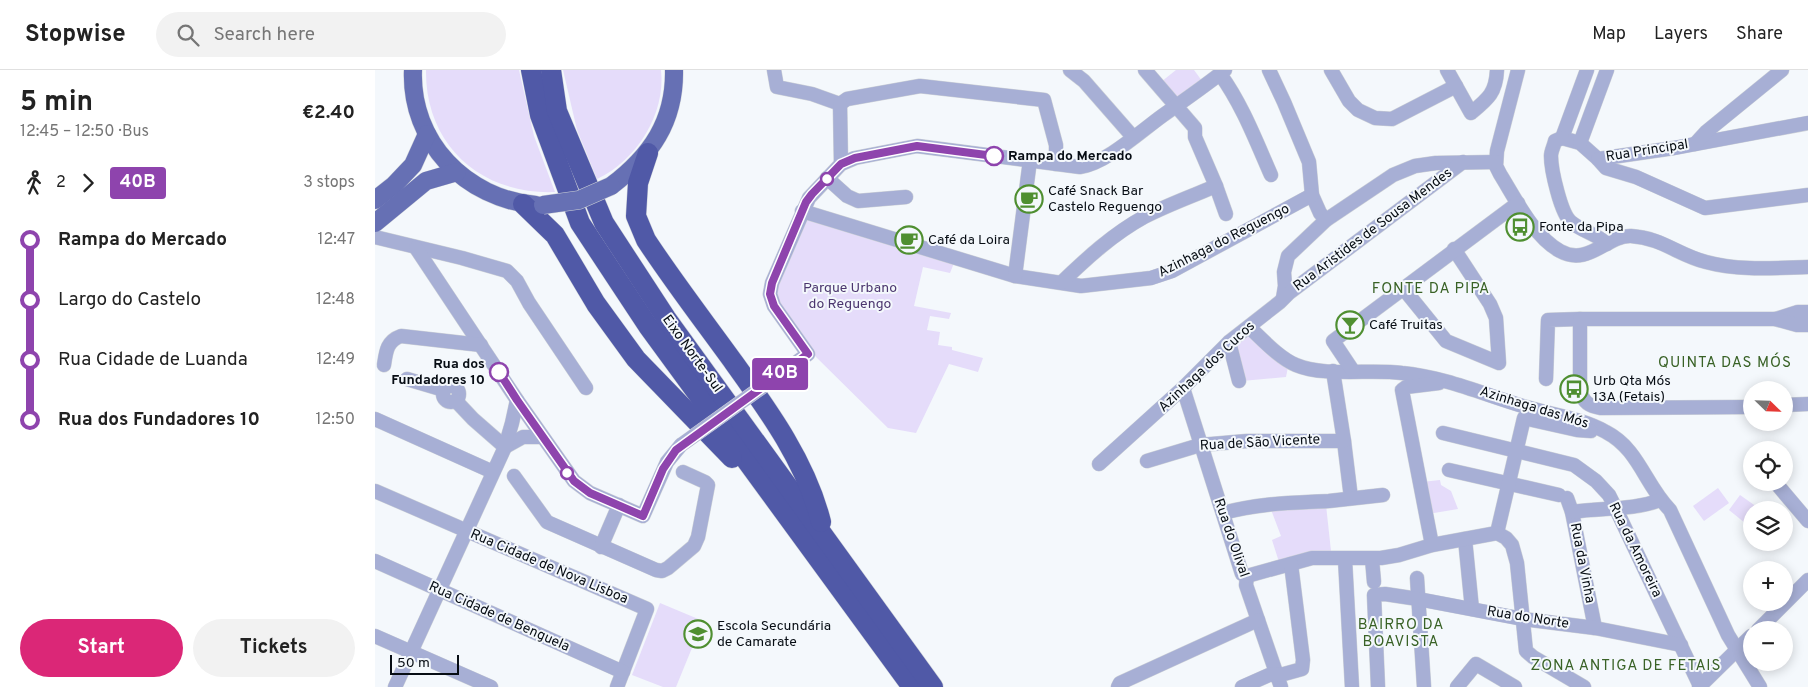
<!DOCTYPE html>
<meta charset="utf-8">
<style>
:root{--surface:#fff;--page:#f2f2f2;--text:#222;--muted:#767676;--line:#e0e0e0;--accent:#db2777}
body{margin:0;font-family:Overpass,sans-serif;background:var(--page);color:var(--text);height:100vh;display:flex;flex-direction:column;font-size:19px;white-space:nowrap}
*{box-sizing:border-box;margin:0}
p{font-size:16px;color:var(--muted)}
.icon{flex:none;width:28px;height:28px;fill:none;stroke:currentColor;stroke-width:2;stroke-linecap:round;stroke-linejoin:round}
.map{position:relative;flex:1;overflow:hidden}
.drawer{display:flex;flex-direction:column;background:var(--surface);width:375px}
.drawer>*{flex:none}
.badge{padding:0 10px;border-radius:4px;font-size:18px;line-height:32px}
.needle{width:32px;rotate:113deg}
.tools{position:absolute;left:1368px;top:311px;display:grid;gap:10px}
.tools a{display:grid;place-items:center;width:50px;height:50px;border-radius:50%;background:var(--surface);box-shadow:0 2px 12px #0003;font-size:25px}
.scale{position:absolute;left:15px;bottom:12px;width:69px;box-sizing:border-box;padding-left:5px;border:2px solid #070d14;border-top:0;font-size:14px;line-height:18px;white-space:nowrap;color:#070d14;-webkit-text-stroke:4px #f4f8fc;paint-order:stroke}
.map>.badge{position:absolute;translate:-50% -50%;box-shadow:0 0 0 2px #fff}
.legs{display:flex;align-items:center;gap:8px;height:55px;padding:0 20px;font-size:16px}
.legs p{margin-inline-start:auto}
.summary{display:flex;align-items:center;justify-content:space-between;height:85px;padding:0 20px}
h1{font-size:28px;font-weight:700;line-height:38px}
.button{display:flex;gap:10px;margin-top:auto;padding:10px 20px}
.button a{flex:1;height:58px;border-radius:30px;background:var(--accent);color:#fff;font-size:20px;font-weight:700;line-height:58px;text-align:center}
.button a+a{background:var(--page);color:var(--text)}
ul{padding:0 20px;list-style:none}
li{display:flex;align-items:center;gap:18px;height:60px;font-size:19px}
li i{display:grid;place-items:center;width:8px;height:100%;margin:0 6px;background:currentColor}
li i::after{content:'';width:12px;height:12px;margin:-6px;border:4px solid;border-radius:50%;background:var(--surface)}
li p{margin-inline-start:auto}
li:first-child i{background:linear-gradient(#0000 50%,currentColor 0)}
li:last-child i{background:linear-gradient(currentColor 50%,#0000 0)}
header{display:flex;align-items:center;gap:30px;box-sizing:border-box;height:70px;padding:0 25px;background:var(--surface);border-bottom:1px solid var(--line)}
header strong{font-size:24px}
nav{display:flex;gap:28px;margin-inline-start:auto;font-size:18px}
.search{width:350px;height:45px;background:var(--page);display:flex;align-items:center;gap:12px;box-sizing:border-box;padding:0 18px;border-radius:28px;color:var(--muted);font-size:19px}
main{display:flex;flex:1;min-height:0}
.map>svg:first-child{display:block}
.green{fill:#e5dcfa}
.lines{fill:none;stroke-linecap:round;stroke-linejoin:round}
.minor-casing{stroke:#ced2d7;stroke-width:15}
.major-casing{stroke:#ced2d7;stroke-width:19}
.highway-casing{stroke:#ced2d7;stroke-width:21}
.minor{stroke:#a7afd5;stroke-width:14}
.major{stroke:#6670b4;stroke-width:18}
.highway{stroke:#5059a7;stroke-width:20}
.minor-bridge-casing{stroke:#ced2d7;stroke-width:15;stroke-linecap:butt}
.major-bridge-casing{stroke:#ced2d7;stroke-width:19;stroke-linecap:butt}
.minor-bridge{stroke:#a7afd5;stroke-width:14}
.major-bridge{stroke:#6670b4;stroke-width:18}
.line-1-casing{stroke:#fff;stroke-width:11}
.line-1{stroke:#8e44ad;stroke-width:8}
.stop-1-dot{fill:#fff;stroke:#8e44ad;stroke-width:2.5}
.labels{text-anchor:middle;dominant-baseline:central;stroke-width:4;stroke-linejoin:round;paint-order:stroke}
.street-label{font-size:14px;fill:#070d14;stroke:#f4f8fc}
.stop-label{font-size:14px;font-weight:bold;fill:#070d14;stroke:#f4f8fc;text-anchor:start}
.poi-label{font-size:14px;fill:#070d14;stroke:#f4f8fc;text-anchor:start}
.park-label{font-size:14px;fill:#4c376f;stroke:#f4f8fc}
.neighbourhood-label{font-size:15px;letter-spacing:1px;fill:#396226;stroke:#f4f8fc}
</style>
<header>
<strong>Stopwise</strong>
<div class="search"><svg class="icon" aria-label="search" viewBox="0 0 24 24"><circle cx="10" cy="10" r="6"/><path d="M15 15l6 6"/></svg>Search here</div>
<nav><a>Map</a><a>Layers</a><a>Share</a></nav>
</header>
<main>
<section class="drawer">
<div class="summary"><div><h1>5 min</h1><p>12:45 – 12:50 · Bus</p></div><b>€2.40</b></div>
<div class="legs"><svg class="icon" aria-label="walk" viewBox="0 0 24 24"><circle cx="13" cy="4" r="2"/><path d="M13 8l-2 6 4 7M11 14l-3 7M7 12l3-4h3l4 4"/></svg>2<svg class="icon" aria-label="forward" viewBox="0 0 24 24"><path d="M9 5l7 7-7 7"/></svg><b class="badge" style="background:#8e44ad;color:#fff">40B</b><p>3 stops</p></div>
<ul>
<li><i style="color:#8e44ad"></i><b>Rampa do Mercado</b><p>12:47</p></li>
<li><i style="color:#8e44ad"></i><span>Largo do Castelo</span><p>12:48</p></li>
<li><i style="color:#8e44ad"></i><span>Rua Cidade de Luanda</span><p>12:49</p></li>
<li><i style="color:#8e44ad"></i><b>Rua dos Fundadores 10</b><p>12:50</p></li>
</ul>
<div class="button"><a>Start</a><a>Tickets</a></div>
</section>
<div class="map">
<svg width="1433" height="617" viewBox="0 0 1433 617">
<rect width="100%" height="100%" fill="#f4f8fc"/>
<!-- green -->
<g class="green">
<path d="M51,0h93l15,66 21,56c-74,3 -130,-47 -129,-122z"/>
<path d="M188,0h98c5,44 -25,91 -64,109l-20,-49z"/>
<path d="M801,0h18l11,15 -26,19 -18,-22z"/>
<path d="M434,148l145,45 -4,10 -27,-6 -9,39 37,7 -2,6 -19,-3 -3,14 13,2 -2,13 14,2v3l31,8 -5,14 -29,-8 -33,69 -28,-5 -74,-73 -32,-44 -7,-19 26,-68z"/>
<path d="M874,263l39,34 -2,10 -44,4 -8,-35z"/>
<path d="M1065,410l1,5 10,6 7,18 -30,5 -6,-32z"/>
<path d="M1343,418l11,15 -25,18 -11,-15z"/>
<path d="M1365,425l17,12 -2,3h-4v5l-6,8 -16,-13z"/>
<path d="M951,435l5,46h-9l-43,11 -7,-22 9,-4 -11,-29z"/>
<path d="M285,533l43,18 -27,66h-13l-31,-12z"/>
</g>
<g class="lines">
<!-- minor casing -->
<g class="minor-casing">
<g id="minor">
<path d="M399,0l3,17 35,7 28,10"/>
<path d="M695,0l14,11 49,56"/>
<path d="M894,0l15,32 25,60 3,33 8,18 6,7"/>
<path d="M956,0l18,31 9,9 17,8 17,1 64,-33"/>
<path d="M1072,0l24,43c17,-14 25,-20 26,-43"/>
<path d="M1143,0l-21,81 -1,15 4,8c15,24 34,63 60,77 28,16 47,-16 71,-15 31,2 47,19 75,26 33,9 68,6 102,5"/>
<path d="M1212,0l-25,68 18,5 18,16 76,-11 134,-25"/>
<path d="M845,4c22,30 36,67 51,101"/>
<path d="M465,34l7,-5 73,-13 124,14 12,45v19"/>
<path d="M465,34l1,60"/>
<path d="M1187,68l-7,3c-1,5 -4,10 -4,15 0,14 10,58 20,66 12,10 26,12 36,22"/>
<path d="M1205,73l27,-73"/>
<path d="M1320,74l11,-12 76,-62"/>
<path d="M1223,89l8,9 30,9 69,31 103,-13"/>
<path d="M452,108l20,18 11,5 48,-4"/>
<path d="M841,116l10,28"/>
<path d="M427,141l213,65 66,10 70,-8 21,-7 140,-76"/>
<path d="M0,167l87,21 45,13 10,10 12,22 57,85"/>
<path d="M41,178l101,152 57,81 16,12 53,23 24,-54 14,-17"/>
<path d="M640,206l15,-116"/>
<path d="M687,212c25,-24 51,-48 82,-65 23,-12 48,-21 72,-31l-21,-49v-9l-50,-58"/>
<path d="M1028,218l43,53 53,22 -3,-45 -6,-14 -36,-55"/>
<path d="M908,228l2,-12 -1,-14 4,-16 38,-36 67,-45 22,-9 21,-3 60,-1"/>
<path d="M1401,249l22,-7h10"/>
<path d="M874,257c13,12 30,31 47,38 28,12 75,4 106,8 43,4 83,22 124,34 27,8 55,11 80,25 33,17 39,53 64,78l58,125 32,52"/>
<path d="M854,272l10,39"/>
<path d="M9,295c2,-14 3,-24 17,-29l80,9"/>
<path d="M958,301l11,70 7,57"/>
<path d="M978,301l-20,-30 185,-138"/>
<path d="M401,307l32,-23 -34,-48 -4,-12 2,-11 37,-85 32,-34 14,-6 62,-12 163,21c25,-3 60,-35 82,-51 21,-15 43,-30 63,-46"/>
<path d="M32,309l37,11"/>
<path d="M1171,309l2,-59 32,-1"/>
<circle cx="76" cy="324" r="8"/>
<path d="M808,318l59,186 5,2 -1,9 35,102"/>
<path d="M81,331l17,18 32,28"/>
<path d="M1409,335l24,-1"/>
<path d="M1376,337l-150,1c-12,-2 -17,-5 -21,-17v-72h195l22,6h11"/>
<path d="M0,349l118,53"/>
<path d="M1068,363l131,32 22,16 13,14 7,14 84,177"/>
<path d="M130,377l18,-10h19"/>
<path d="M772,391l53,-16 47,-4h97"/>
<path d="M724,394l84,-76 46,-46 51,-40 9,-9 174,-131"/>
<path d="M1074,400l110,25"/>
<path d="M139,406l33,46 109,48 6,1 6,-3 26,-22 4,-9 10,-52 -3,-3 -22,-10"/>
<path d="M1400,412l33,39"/>
<path d="M0,421l272,118 -30,78"/>
<path d="M1192,428l5,14 23,116"/>
<path d="M1197,442c29,-5 60,-1 88,-12"/>
<path d="M848,443c37,-10 68,-10 106,-12 18,-2 36,-4 54,-6"/>
<path d="M1122,463l27,-115 53,12 14,1"/>
<path d="M1122,463l9,5 6,7 5,18 9,88 7,6 51,30"/>
<path d="M1090,469l7,70"/>
<path d="M1057,475l-30,-155 4,-3 33,-4"/>
<path d="M226,477l18,-42"/>
<path d="M970,489l7,128"/>
<path d="M997,489l2,23"/>
<path d="M0,491l248,111"/>
<path d="M872,506l65,-18h69l18,-3 33,-10 65,-12"/>
<path d="M1042,508l7,109"/>
<path d="M1383,560l50,-50"/>
<path d="M0,566l116,51"/>
<path d="M20,617l110,-240 7,-24 5,-23"/>
<path d="M743,617l2,-4 138,-63"/>
<path d="M867,617l27,-12 15,-1 18,-5 1,-9 -12,-96"/>
<path d="M1003,617l-4,-92 11,-1 33,5 105,20 72,9 86,17"/>
<path d="M1082,617l19,-23 39,23"/>
<path d="M1324,617l52,-51"/>
</g>
</g>
<!-- major casing -->
<g class="major-casing">
<g id="major">
<path d="M38,0c-3,72 53,129 123,135"/>
<path d="M236,116c40,-30 64,-65 63,-116"/>
<path d="M0,130l19,-15 19,-20 14,-31"/>
<path d="M0,153l51,-42 31,-9"/>
</g>
</g>
<!-- highway casing -->
<g class="highway-casing">
<g id="highway">
<path d="M156,0l9,45 40,108 68,103 264,361"/>
<path d="M176,0l6,41 47,112 62,95 267,369"/>
<path d="M273,83l-10,30 -2,33 10,24c27,41 57,80 86,120 36,50 74,102 89,162"/>
<path d="M148,134l32,31 41,69 40,55 96,99"/>
</g>
</g>
<!-- minor -->
<use href="#minor" class="minor"/>
<!-- major -->
<use href="#major" class="major"/>
<!-- highway -->
<use href="#highway" class="highway"/>
<!-- minor-bridge casing -->
<g class="minor-bridge-casing">
<path id="minor-bridge" d="M306,375l95,-68"/>
</g>
<!-- major-bridge casing -->
<g class="major-bridge-casing">
<path id="major-bridge" d="M168,135l36,-5 32,-14"/>
</g>
<!-- minor-bridge -->
<use href="#minor-bridge" class="minor-bridge"/>
<!-- major-bridge -->
<use href="#major-bridge" class="major-bridge"/>
</g>
<g class="lines">
<!-- line-1 casing -->
<g class="line-1-casing">
<path id="line-1" d="M124,302l18,28 57,81 16,12 53,23 20,-47 13,-19 132,-96 -34,-48 -4,-12 2,-11 34,-81 6,-8 29,-30 14,-6 62,-12 77,10"/>
</g>
<!-- line-1 -->
<use href="#line-1" class="line-1"/>
</g>
<!-- icons -->
<defs>
<g id="cafe-ring" transform="scale(1.4375)"><circle r="9.5" fill="#f4f8fc" stroke="#4f8f31" stroke-width="1.5"/><path d="M-5.5-4.5H6V0H3Q3 3.5 0 3.5H-2.5Q-5.5 3.5-5.5 0ZM3-3.2v2h1.7v-2ZM-6 4.5H4V6H-6Z" fill="#4f8f31"/></g>
<g id="bus-ring" transform="scale(1.4375)"><circle r="9.5" fill="#f4f8fc" stroke="#4f8f31" stroke-width="1.5"/><path d="M-5-6H5V4H4V6H2V4H-2V6H-4V4H-5ZM-3.5-4V0h7V-4ZM-3.5 1.2v1.5H-2V1.2ZM2 1.2v1.5H3.5V1.2Z" fill="#4f8f31"/></g>
<g id="bar-ring" transform="scale(1.4375)"><circle r="9.5" fill="#f4f8fc" stroke="#4f8f31" stroke-width="1.5"/><path d="M-6-5H6L.8 .8V4.5H3.5V6h-7V4.5H-.8V.8Z" fill="#4f8f31"/></g>
<g id="school-ring" transform="scale(1.4375)"><circle r="9.5" fill="#f4f8fc" stroke="#4f8f31" stroke-width="1.5"/><path d="M0-5L7-2L0 1L-7-2ZM-4 1L0 2.5L4 1V4Q0 6-4 4Z" fill="#4f8f31"/></g>
</defs>
<g fill-rule="evenodd">
<use href="#cafe-ring" x="654" y="129"/>
<use href="#bus-ring" x="1145" y="157"/>
<use href="#cafe-ring" x="534" y="170"/>
<use href="#bar-ring" x="975" y="255"/>
<use href="#bus-ring" x="1199" y="319"/>
<use href="#school-ring" x="323" y="564"/>
</g>
<!-- markers -->
<g class="stop-1-dot">
<circle cx="619" cy="86" r="9"/>
<circle cx="452" cy="109" r="6"/>
<circle cx="124" cy="302" r="9"/>
<circle cx="192" cy="403" r="6"/>
</g>
<g class="labels">
<!-- street labels -->
<g class="street-label">
<text transform="translate(1272 81) rotate(-9)">Rua Principal</text>
<text transform="translate(998 160) rotate(-37)">Rua Aristides de Sousa Mendes</text>
<text transform="translate(849 171) rotate(-27)">Azinhaga do Reguengo</text>
<text transform="translate(317 284) rotate(54)">Eixo Norte-Sul</text>
<text transform="translate(832 297) rotate(-43)">Azinhaga dos Cucos</text>
<text transform="translate(1159 338) rotate(17)">Azinhaga das Mós</text>
<text transform="translate(885 373) rotate(-3)">Rua de São Vicente</text>
<text transform="translate(856 468) rotate(71)">Rua do Olival</text>
<text transform="translate(1260 480) rotate(64)">Rua da Amoreira</text>
<text transform="translate(1207 493) rotate(79)">Rua da Vinha</text>
<text transform="translate(174 497) rotate(23)">Rua Cidade de Nova Lisboa</text>
<text transform="translate(124 547) rotate(24)">Rua Cidade de Benguela</text>
<text transform="translate(1153 548) rotate(9)">Rua do Norte</text>
</g>
<!-- stop labels -->
<g class="stop-label">
<text x="633" y="86">Rampa do Mercado</text>
<text x="110" y="294" text-anchor="end">Rua dos<tspan x="110" dy="16">Fundadores 10</tspan></text>
</g>
<!-- poi labels -->
<g class="poi-label">
<text x="673" y="121">Café Snack Bar<tspan x="673" dy="16">Castelo Reguengo</tspan></text>
<text x="1164" y="157">Fonte da Pipa</text>
<text x="553" y="170">Café da Loira</text>
<text x="994" y="255">Café Truitas</text>
<text x="1218" y="311">Urb Qta Mós<tspan x="1218" dy="16">13A (Fetais)</tspan></text>
<text x="342" y="556">Escola Secundária<tspan x="342" dy="16">de Camarate</tspan></text>
</g>
<!-- park labels -->
<g class="park-label">
<text x="475" y="218">Parque Urbano<tspan x="475" dy="16">do Reguengo</tspan></text>
</g>
<!-- neighbourhood labels -->
<g class="neighbourhood-label">
<text x="1056" y="219">FONTE DA PIPA</text>
<text x="1350" y="293">QUINTA DAS MÓS</text>
<text x="1026" y="555">BAIRRO DA<tspan x="1026" dy="17">BOAVISTA</tspan></text>
<text x="1251" y="596">ZONA ANTIGA DE FETAIS</text>
</g>
</g>
</svg>
<div class="tools">
<a><svg class="needle" viewBox="-14 -14 28 28"><path d="M0-13l5 13h-10z" fill="#e53935"/><path d="M0 13l5-13h-10z" fill="#767676"/></svg></a>
<a><svg class="icon" aria-label="locate" viewBox="0 0 24 24"><circle cx="12" cy="12" r="6"/><path d="M12 2v4M12 18v4M2 12h4M18 12h4"/></svg></a>
<a><svg class="icon" aria-label="layers" viewBox="0 0 24 24"><path d="M12 4l9 5-9 5-9-5zM3 14l9 5 9-5"/></svg></a>
<a>+</a>
<a>−</a>
</div>
<div class="scale">50 m</div>
<b class="badge" style="left:405px;top:304px;background:#8e44ad;color:#fff">40B</b>
</div>
</main>
